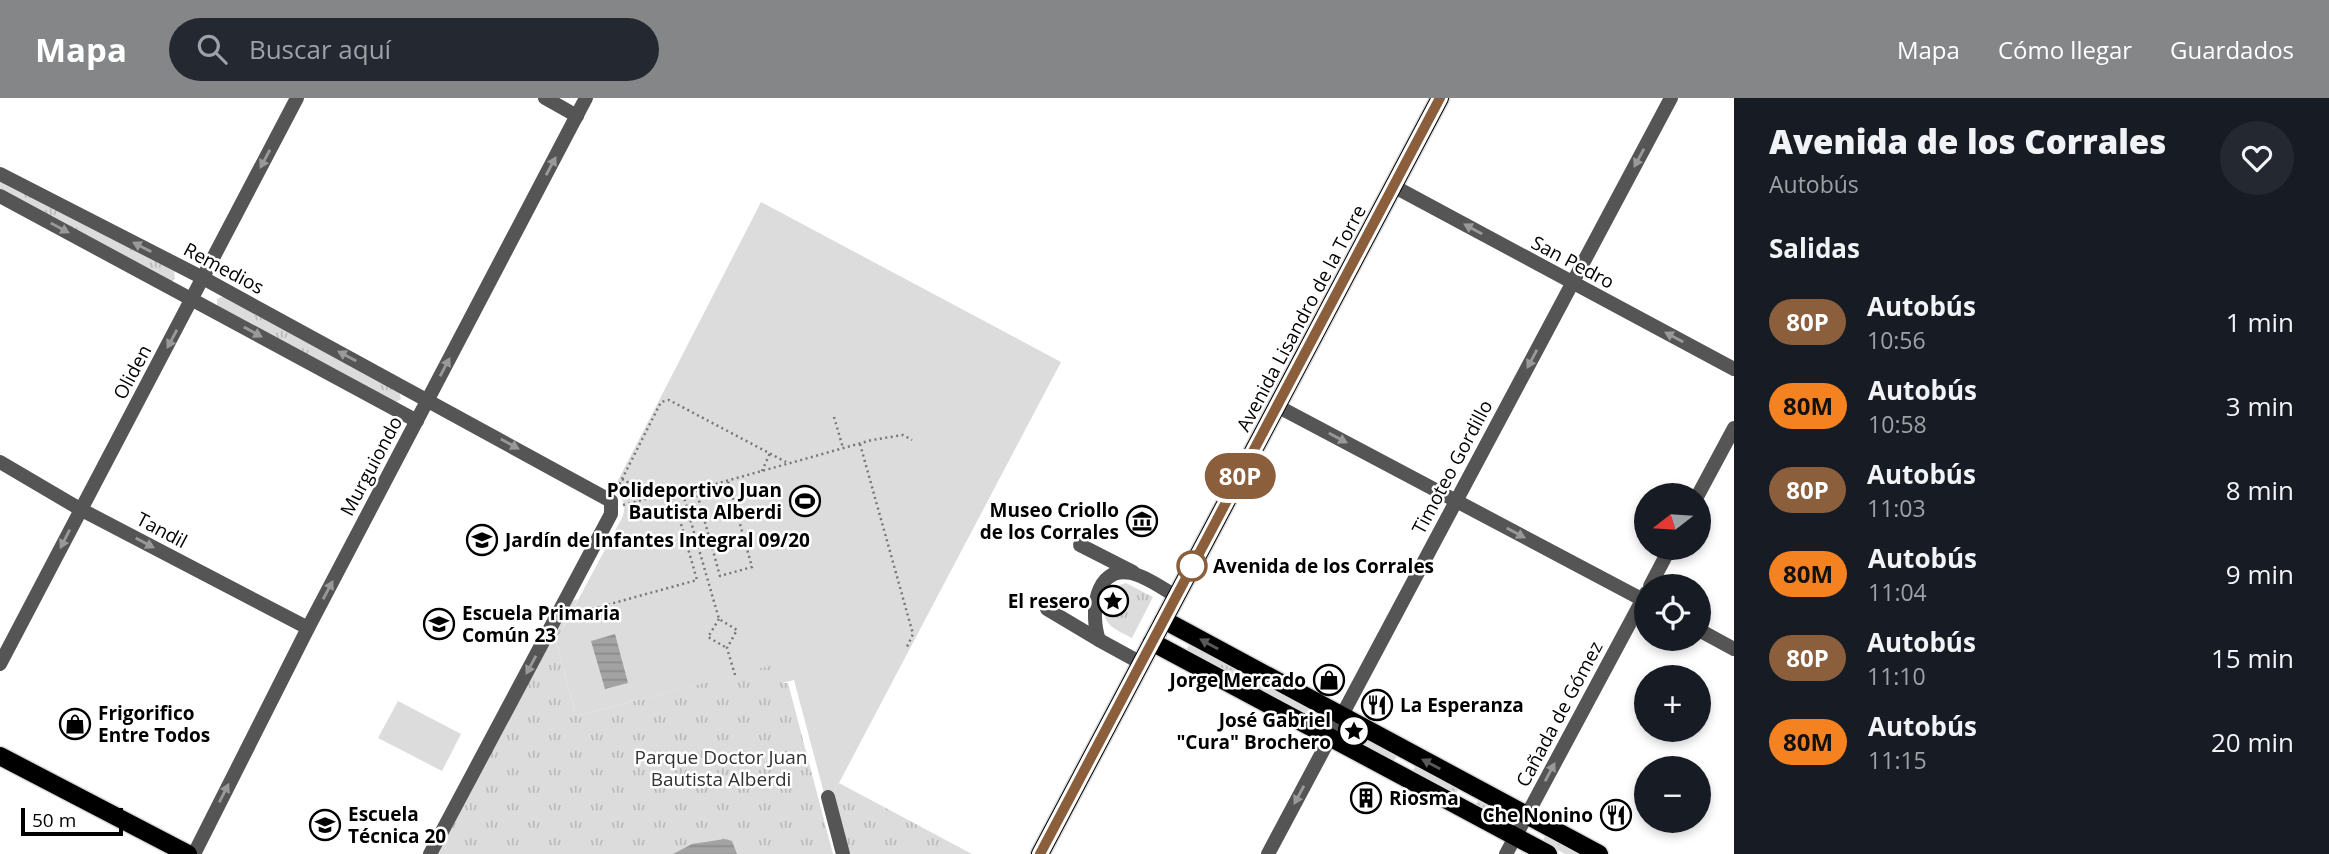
<!DOCTYPE html>
<html lang="es">
<meta charset="utf-8">
<style>
:root{--surface:#171b24;--page:#242831;--text:#f1f3f6;--muted:#9ea1a6;--accent:#858687}
body{margin:0;font-family:"Open Sans",sans-serif;background:var(--page);color:var(--text);height:100vh;display:flex;flex-direction:column;font-size:26px;white-space:nowrap}
*{box-sizing:border-box;margin:0}
p{font-size:23px;color:var(--muted)}
.icon{flex:none;width:38px;height:38px;fill:none;stroke:currentColor;stroke-width:2;stroke-linecap:round;stroke-linejoin:round}
.map{position:relative;flex:1;overflow:hidden}
.sheet{display:flex;flex-direction:column;background:var(--surface);width:595px}
.sheet>*{flex:none}
.badge{padding:0 14px;border-radius:23px;font-size:24px;line-height:46px}
.needle{width:46px;rotate:253deg}
.tools{position:absolute;left:1634px;top:385px;display:grid;gap:14px}
.tools a{display:grid;place-items:center;width:77px;height:77px;border-radius:50%;background:var(--surface);box-shadow:0 4px 10px #0003;font-size:35px}
.scale{position:absolute;left:21px;bottom:18px;width:102px;box-sizing:border-box;padding-left:7px;border:4px solid #000;border-top:0;font-size:19px;line-height:24px;white-space:nowrap;color:#000;-webkit-text-stroke:5px #fff;paint-order:stroke}
.map>.badge{position:absolute;translate:-50% -50%;box-shadow:0 0 0 4px #fff}
h2{padding:0 35px;font-size:26px;line-height:63px}
.round{display:grid;place-items:center;flex:none;width:74px;height:74px;border-radius:37px;background:var(--page)}
.overview{display:flex;align-items:center;justify-content:space-between;height:119px;padding:0 35px}
h1{font-size:33px;font-weight:800;line-height:52px}
ul{padding:0;list-style:none}
li{display:flex;align-items:center;gap:21px;height:84px;padding:0 35px}
li div{flex:1}
li b{display:block;font-size:26px}
li em{font-style:normal}
li .badge{min-width:77px;font-weight:700;text-align:center}
header{display:flex;align-items:center;gap:42px;box-sizing:border-box;height:98px;padding:0 35px;background:var(--accent);color:#fff}
header strong{font-size:33px}
nav{display:flex;gap:38px;margin-inline-start:auto;font-size:24px}
.search{width:490px;height:63px;background:var(--page);display:flex;align-items:center;gap:18px;box-sizing:border-box;padding:0 24px;border-radius:38px;color:var(--muted);font-size:26px}
main{display:flex;flex:1;min-height:0}
.map>svg:first-child{display:block}
.grass{fill:#dcdcdc}
.park{fill:url(#park-tufts)}
.water{fill:url(#water-rules)}
.lines{fill:none;stroke-linecap:round;stroke-linejoin:round}
.major-casing{stroke:#dbdbdb;stroke-width:21}
.path{stroke:#777;stroke-width:2.5;stroke-dasharray:2 3.5;stroke-linecap:butt}
.minor{stroke:#555;stroke-width:14}
.major{stroke:#000;stroke-width:18}
.oneway{fill:#999}
.oneway2{fill:#595959}
.line-casing{stroke:#fff;stroke-width:16}
.line{stroke:#8b5e3c;stroke-width:10}
.stop-dot{fill:#fff;stroke:#8b5e3c;stroke-width:3.5}
.labels{text-anchor:middle;dominant-baseline:central;stroke-width:5;stroke-linejoin:round;paint-order:stroke}
.street-label{font-size:19px;fill:#000;stroke:#fff}
.poi-label{font-size:19px;font-weight:bold;fill:#000;stroke:#fff;text-anchor:end}
.stop-label{font-size:19px;font-weight:bold;fill:#000;stroke:#fff;text-anchor:start}
.park-label{font-size:19px;fill:#333;stroke:#fff}
</style>
<header>
<strong>Mapa</strong>
<div class="search"><svg class="icon" aria-label="search" viewBox="0 0 24 24"><circle cx="10" cy="10" r="6"/><path d="M15 15l6 6"/></svg>Buscar aquí</div>
<nav><a>Mapa</a><a>Cómo llegar</a><a>Guardados</a></nav>
</header>
<main>
<div class="map">
<svg width="1734" height="756" viewBox="0 0 1734 756">
<defs>
<pattern id="park-tufts" width="24" height="20" patternUnits="userSpaceOnUse" patternTransform="scale(1.75)"><rect width="24" height="20" fill="#dcdcdc"/><path d="M3 7l-1-3M5 7V3M7 7l1-3M15 17l-1-3M17 17v-4M19 17l1-3" fill="none" stroke="#bbb"/></pattern>
<pattern id="water-rules" width="6" height="5" patternUnits="userSpaceOnUse" patternTransform="scale(1.75)"><rect width="6" height="5" fill="#a3a3a3"/><path d="M0 2.5h6" fill="none" stroke="#8b8b8b"/></pattern>
</defs>
<rect width="100%" height="100%" fill="#fff"/>
<!-- grass -->
<g class="grass">
<path d="M761,104l300,160 -222,421 -8,13 -6,1 -31,-117 -12,3 -47,-8 -159,41 -20,-75 67,-125c3,-14 1,-17 -11,-24z"/>
<path d="M398,603l63,33 -19,37 -64,-33z"/>
</g>
<!-- park -->
<g class="park">
<path d="M0,82l174,91 1,8 -5,3 -170,-89z"/>
<path d="M223,198l176,95 2,8 -6,3 -178,-96v-7z"/>
<path d="M1126,485l27,14 -21,41c-23,-12 -29,-13 -29,-40l11,-11z"/>
<path d="M578,501l-22,42 20,75 201,-52 5,19h6l45,171h-397l136,-253z"/>
<path d="M1190,545l127,67 -5,10 -127,-68z"/>
<path d="M1359,635l100,53 -3,8 20,10 4,-7 22,12 -5,9 -85,-45 3,-7 -18,-10 -4,6 -38,-20z"/>
<path d="M839,685l133,71h-125l-16,-58z"/>
<path d="M1547,735l39,21h-21l-23,-12z"/>
</g>
<!-- water -->
<g class="water">
<path d="M615,536l13,49 -23,6 -14,-48z"/>
<path d="M725,741l7,2 5,13h-64l19,-10z"/>
</g>
<g class="lines">
<!-- major casing -->
<g class="major-casing">
<g id="major">
<path d="M1164,522l435,234"/>
<path d="M1152,544l396,212"/>
<path d="M0,658l188,98"/>
<path d="M1040,756l400,-756"/>
</g>
</g>
<!-- path -->
<g class="path">
<path d="M834,319l9,31"/>
<path d="M860,346l53,190 -7,15"/>
<path d="M762,373l8,-18"/>
<path d="M622,381l5,2 10,20"/>
<path d="M617,391l44,-87 8,-2 117,62"/>
<path d="M696,392l24,86 32,-9 -24,-86"/>
<path d="M683,396l36,125 18,11 -10,18 8,27"/>
<path d="M623,407l49,-13 1,4 199,-56 31,-5 9,5"/>
<path d="M592,511l105,-29 -24,-84"/>
<path d="M719,521l-11,18 19,11"/>
</g>
<!-- minor -->
<g class="minor">
<path d="M545,0l32,18"/>
<path d="M0,76l203,104 408,223v13l-181,340"/>
<path d="M1395,89l339,182"/>
<path d="M0,98l417,225"/>
<path d="M1277,308l370,196"/>
<path d="M0,364l80,47 228,119"/>
<path d="M1698,397l36,-67"/>
<path d="M1080,447l53,27"/>
<path d="M1650,488l20,-38"/>
<path d="M1047,511l52,31"/>
<path d="M1699,532l35,19"/>
<path d="M1141,565l-42,-23c-9,-25 -5,-75 32,-67 15,3 32,16 45,23"/>
<path d="M0,566l297,-566"/>
<path d="M828,699l15,57"/>
<path d="M194,756l114,-226 278,-530"/>
<path d="M1268,756l403,-756"/>
<path d="M1506,756l140,-261"/>
</g>
<!-- major -->
<use href="#major" class="major"/>
</g>
<!-- one-way arrows -->
<defs><path id="oneway-solid" d="M-6-.8H1V-3.2L6.5 0L1 3.2V.8H-6Z" transform="scale(1.75)"/></defs>
<g class="oneway">
<use href="#oneway-solid" transform="translate(1639 60) rotate(118)"/>
<use href="#oneway-solid" transform="translate(265 61) rotate(118)"/>
<use href="#oneway-solid" transform="translate(551 68) rotate(-62)"/>
<use href="#oneway-solid" transform="translate(60 130) rotate(28)"/>
<use href="#oneway-solid" transform="translate(1473 131) rotate(-151)"/>
<use href="#oneway-solid" transform="translate(142 149) rotate(-153)"/>
<use href="#oneway-solid" transform="translate(253 234) rotate(29)"/>
<use href="#oneway-solid" transform="translate(1674 239) rotate(-152)"/>
<use href="#oneway-solid" transform="translate(172 241) rotate(118)"/>
<use href="#oneway-solid" transform="translate(347 258) rotate(-152)"/>
<use href="#oneway-solid" transform="translate(1532 261) rotate(118)"/>
<use href="#oneway-solid" transform="translate(445 269) rotate(-62)"/>
<use href="#oneway-solid" transform="translate(1338 340) rotate(28)"/>
<use href="#oneway-solid" transform="translate(510 346) rotate(29)"/>
<use href="#oneway-solid" transform="translate(1516 435) rotate(28)"/>
<use href="#oneway-solid" transform="translate(65 441) rotate(117)"/>
<use href="#oneway-solid" transform="translate(145 445) rotate(28)"/>
<use href="#oneway-solid" transform="translate(328 492) rotate(-62)"/>
<use href="#oneway-solid" transform="translate(531 567) rotate(118)"/>
<use href="#oneway-solid" transform="translate(1550 674) rotate(-62)"/>
<use href="#oneway-solid" transform="translate(224 695) rotate(-63)"/>
<use href="#oneway-solid" transform="translate(1299 697) rotate(118)"/>
</g>
<g class="oneway2">
<use href="#oneway-solid" transform="translate(1209 546) rotate(-151)"/>
<use href="#oneway-solid" transform="translate(1431 666) rotate(-152)"/>
</g>
<g class="lines">
<!-- line casing -->
<g class="line-casing">
<path id="line" d="M1040,756l400,-756"/>
</g>
<!-- line -->
<use href="#line" class="line"/>
</g>
<!-- icons -->
<defs>
<g id="stadium-ring" transform="scale(1.575)"><circle r="9.5" fill="#fff" stroke="#000" stroke-width="1.5"/><path d="M0-5a6.5 5 0 1 0 0 10a6.5 5 0 1 0 0-10ZM-3.5-1.8h7v3.6h-7Z" fill="#000"/></g>
<g id="museum-ring" transform="scale(1.575)"><circle r="9.5" fill="#fff" stroke="#000" stroke-width="1.5"/><path d="M0-6L6-3V-2H-6V-3ZM-5-1h2V3h-2ZM-1-1h2V3h-2ZM3-1h2V3H3ZM-6 4H6V6H-6Z" fill="#000"/></g>
<g id="school-ring" transform="scale(1.575)"><circle r="9.5" fill="#fff" stroke="#000" stroke-width="1.5"/><path d="M0-5L7-2L0 1L-7-2ZM-4 1L0 2.5L4 1V4Q0 6-4 4Z" fill="#000"/></g>
<g id="sight-ring" transform="scale(1.575)"><circle r="9.5" fill="#fff" stroke="#000" stroke-width="1.5"/><path d="M0-6L1.8-2.2L6-1.7L2.9 1.2L3.7 5.4L0 3.3L-3.7 5.4L-2.9 1.2L-6-1.7L-1.8-2.2Z" fill="#000"/></g>
<g id="shop-ring" transform="scale(1.575)"><circle r="9.5" fill="#fff" stroke="#000" stroke-width="1.5"/><path d="M-5-2.5h2.3a2.7 3.5 0 0 1 5.4 0H5L5.5 6h-11ZM-1.5-2.5h3a1.5 2.3 0 0 0-3 0Z" fill="#000"/></g>
<g id="restaurant-ring" transform="scale(1.575)"><circle r="9.5" fill="#fff" stroke="#000" stroke-width="1.5"/><path d="M-5-6h1v4h1v-4h1v4h1v-4h1v5L-1.5 .5V6h-2V.5L-5-1ZM5-6V6H3V1.5H1.5Q1.5-4 5-6Z" fill="#000"/></g>
<g id="building-ring" transform="scale(1.575)"><circle r="9.5" fill="#fff" stroke="#000" stroke-width="1.5"/><path d="M-4-6H4V6H1V3H-1V6H-4ZM-2.5-4.3h1.7v1.8h-1.7ZM.8-4.3h1.7v1.8H.8ZM-2.5-1h1.7V.8h-1.7ZM.8-1h1.7V.8H.8Z" fill="#000"/></g>
</defs>
<g fill-rule="evenodd">
<use href="#stadium-ring" x="805" y="403"/>
<use href="#museum-ring" x="1142" y="423"/>
<use href="#school-ring" x="482" y="442"/>
<use href="#sight-ring" x="1113" y="503"/>
<use href="#school-ring" x="439" y="526"/>
<use href="#shop-ring" x="1329" y="582"/>
<use href="#restaurant-ring" x="1377" y="607"/>
<use href="#shop-ring" x="75" y="626"/>
<use href="#sight-ring" x="1354" y="633"/>
<use href="#building-ring" x="1366" y="700"/>
<use href="#restaurant-ring" x="1616" y="717"/>
<use href="#school-ring" x="325" y="727"/>
</g>
<!-- markers -->
<circle class="stop-dot" cx="1192" cy="468" r="14"/>
<g class="labels">
<!-- street labels -->
<g class="street-label">
<text transform="translate(1573 164) rotate(28)">San Pedro</text>
<text transform="translate(224 170) rotate(28)">Remedios</text>
<text transform="translate(1301 220) rotate(-62)">Avenida Lisandro de la Torre</text>
<text transform="translate(132 274) rotate(-62)">Oliden</text>
<text transform="translate(371 368) rotate(-62)">Murguiondo</text>
<text transform="translate(1452 369) rotate(-62)">Timoteo Gordillo</text>
<text transform="translate(162 432) rotate(28)">Tandil</text>
<text transform="translate(1559 616) rotate(-62)">Cañada de Gómez</text>
</g>
<!-- poi labels -->
<g class="poi-label">
<text x="782" y="392">Polideportivo Juan<tspan x="782" dy="22">Bautista Alberdi</tspan></text>
<text x="1119" y="412">Museo Criollo<tspan x="1119" dy="22">de los Corrales</tspan></text>
<text x="505" y="442" text-anchor="start">Jardín de Infantes Integral 09/20</text>
<text x="1090" y="503">El resero</text>
<text x="462" y="515" text-anchor="start">Escuela Primaria<tspan x="462" dy="22">Común 23</tspan></text>
<text x="1306" y="582">Jorge Mercado</text>
<text x="1400" y="607" text-anchor="start">La Esperanza</text>
<text x="98" y="615" text-anchor="start">Frigorifico<tspan x="98" dy="22">Entre Todos</tspan></text>
<text x="1331" y="622">José Gabriel<tspan x="1331" dy="22">"Cura" Brochero</tspan></text>
<text x="1389" y="700" text-anchor="start">Riosma</text>
<text x="348" y="716" text-anchor="start">Escuela<tspan x="348" dy="22">Técnica 20</tspan></text>
<text x="1593" y="717">Che Nonino</text>
</g>
<!-- stop labels -->
<g class="stop-label">
<text x="1213" y="468">Avenida de los Corrales</text>
</g>
<!-- park labels -->
<g class="park-label">
<text x="721" y="659">Parque Doctor Juan<tspan x="721" dy="22">Bautista Alberdi</tspan></text>
</g>
</g>
</svg>
<div class="tools">
<a><svg class="needle" viewBox="-14 -14 28 28"><path d="M0-13l5 13h-10z" fill="#e53935"/><path d="M0 13l5-13h-10z" fill="#9ea1a6"/></svg></a>
<a><svg class="icon" aria-label="locate" viewBox="0 0 24 24"><circle cx="12" cy="12" r="6"/><path d="M12 2v4M12 18v4M2 12h4M18 12h4"/></svg></a>
<a>+</a>
<a>−</a>
</div>
<div class="scale">50 m</div>
<b class="badge" style="left:1240px;top:378px;background:#8b5e3c;color:#fff">80P</b>
</div>
<section class="sheet">
<div class="overview"><div><h1>Avenida de los Corrales</h1><p>Autobús</p></div><a class="round"><svg class="icon" aria-label="heart" viewBox="0 0 24 24"><path d="M12 20l-8-8c-3-5 5-10 8-4 3-6 11-1 8 4z"/></svg></a></div>
<h2>Salidas</h2>
<ul>
<li><span class="badge" style="background:#8b5e3c;color:#fff">80P</span><div><b>Autobús</b><p>10:56</p></div><em>1 min</em></li>
<li><span class="badge" style="background:#f58220;color:#111">80M</span><div><b>Autobús</b><p>10:58</p></div><em>3 min</em></li>
<li><span class="badge" style="background:#8b5e3c;color:#fff">80P</span><div><b>Autobús</b><p>11:03</p></div><em>8 min</em></li>
<li><span class="badge" style="background:#f58220;color:#111">80M</span><div><b>Autobús</b><p>11:04</p></div><em>9 min</em></li>
<li><span class="badge" style="background:#8b5e3c;color:#fff">80P</span><div><b>Autobús</b><p>11:10</p></div><em>15 min</em></li>
<li><span class="badge" style="background:#f58220;color:#111">80M</span><div><b>Autobús</b><p>11:15</p></div><em>20 min</em></li>
</ul>
</section>
</main>
